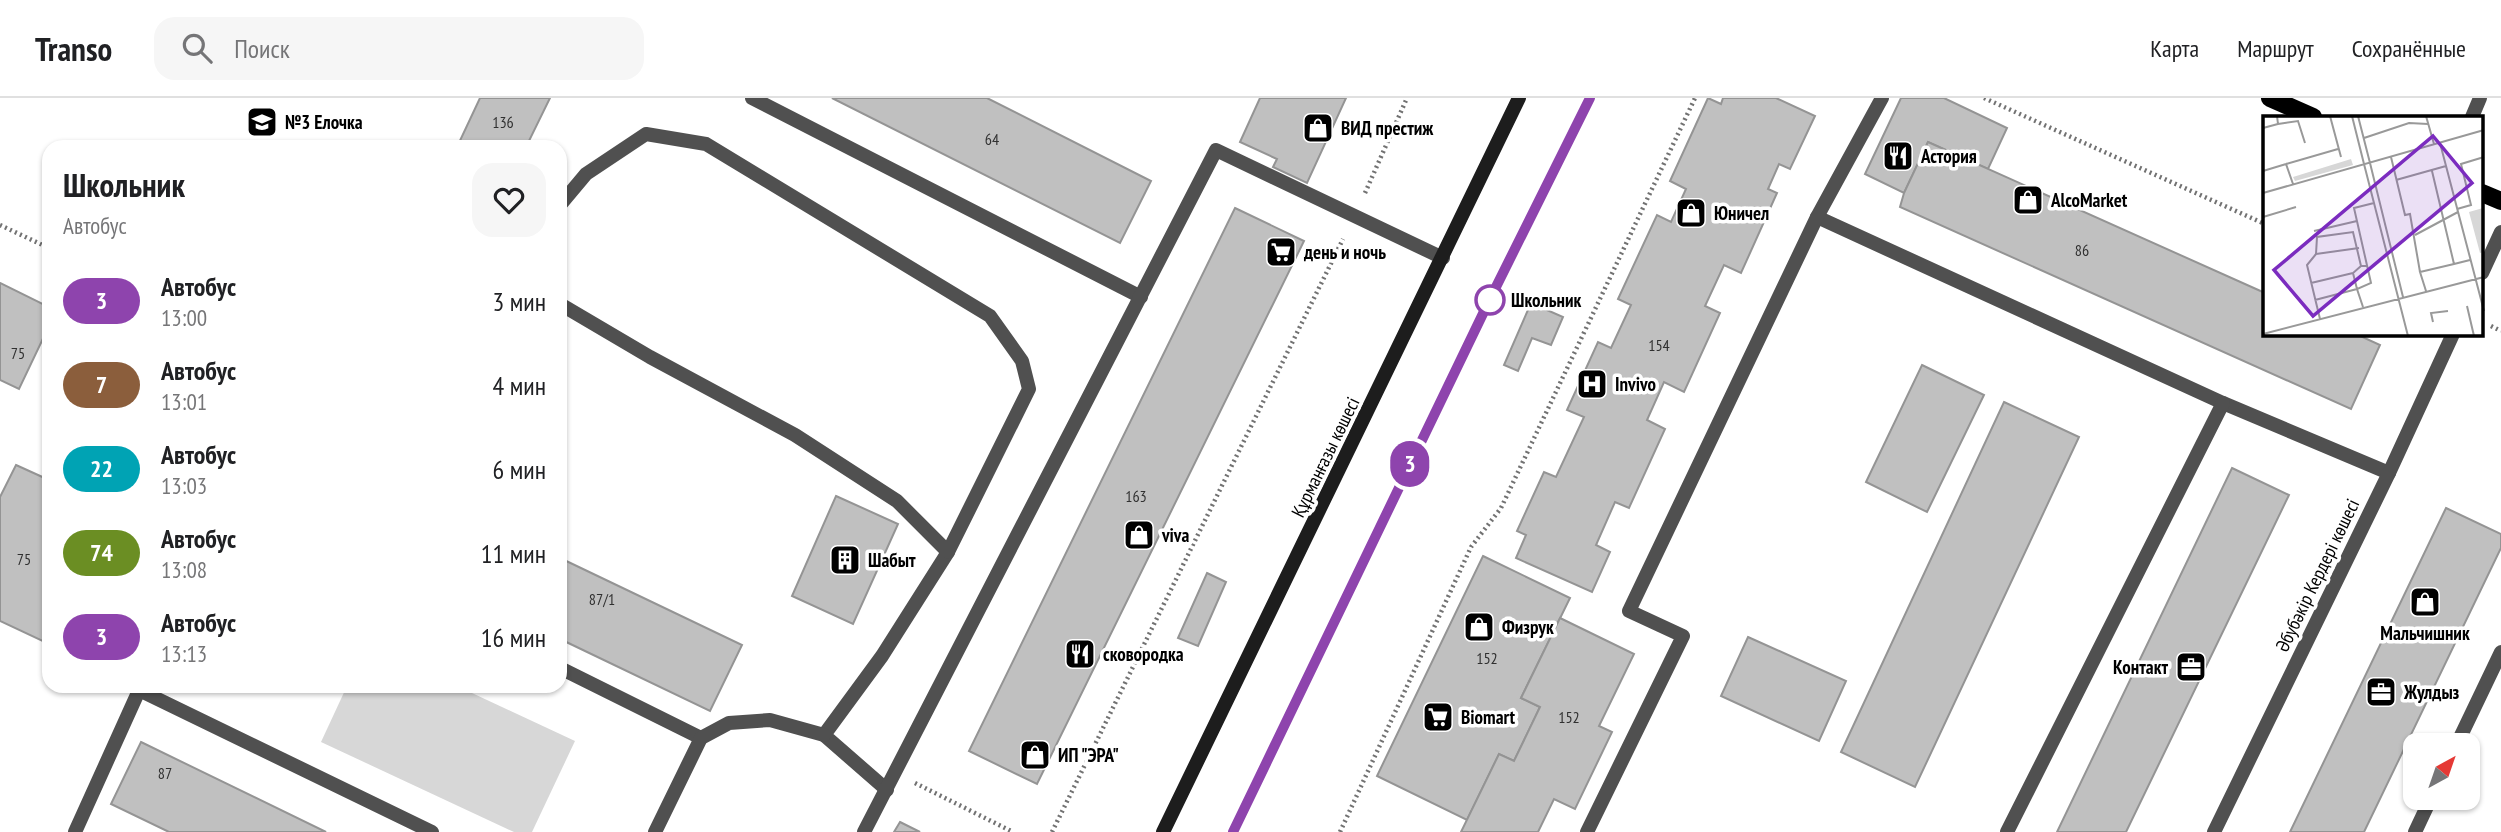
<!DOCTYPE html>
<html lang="ru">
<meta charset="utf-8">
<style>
:root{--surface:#fff;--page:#f6f6f6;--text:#202124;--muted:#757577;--line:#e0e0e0}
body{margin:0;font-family:"PT Sans Narrow",sans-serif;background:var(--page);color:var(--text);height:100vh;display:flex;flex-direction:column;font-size:26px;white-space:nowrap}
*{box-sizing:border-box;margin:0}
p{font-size:23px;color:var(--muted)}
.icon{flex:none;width:38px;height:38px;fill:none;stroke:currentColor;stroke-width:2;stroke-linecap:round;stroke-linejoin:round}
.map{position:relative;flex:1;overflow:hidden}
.sheet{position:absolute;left:42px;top:42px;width:525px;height:553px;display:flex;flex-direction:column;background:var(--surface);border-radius:21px;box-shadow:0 2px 5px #0004}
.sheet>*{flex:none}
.badge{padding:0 14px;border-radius:23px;font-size:24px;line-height:46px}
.needle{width:46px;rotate:40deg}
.tools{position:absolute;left:2403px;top:635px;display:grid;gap:14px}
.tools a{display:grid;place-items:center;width:77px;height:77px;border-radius:14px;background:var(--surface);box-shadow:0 2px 5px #0004;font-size:35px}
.map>.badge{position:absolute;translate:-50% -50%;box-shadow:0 0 0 4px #fff}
.round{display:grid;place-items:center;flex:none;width:74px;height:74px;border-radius:21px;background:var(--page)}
.summary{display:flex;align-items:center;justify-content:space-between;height:119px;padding:0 21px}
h1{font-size:33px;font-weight:700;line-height:52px}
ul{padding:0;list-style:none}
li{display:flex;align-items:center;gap:21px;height:84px;padding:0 21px}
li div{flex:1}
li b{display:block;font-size:26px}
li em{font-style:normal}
li .badge{min-width:77px;font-weight:700;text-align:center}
header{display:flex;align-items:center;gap:42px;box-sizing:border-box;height:98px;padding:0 35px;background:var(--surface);border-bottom:2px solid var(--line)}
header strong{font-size:33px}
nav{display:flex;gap:38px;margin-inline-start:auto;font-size:24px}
.search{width:490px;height:63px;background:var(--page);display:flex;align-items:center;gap:18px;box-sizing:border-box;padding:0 24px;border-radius:21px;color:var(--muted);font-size:26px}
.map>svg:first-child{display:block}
.green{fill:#d7d7d7}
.building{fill:#c0c0c0;stroke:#949494;stroke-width:2}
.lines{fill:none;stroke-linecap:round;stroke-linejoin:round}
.path{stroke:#727272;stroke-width:4.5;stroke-dasharray:2 3.5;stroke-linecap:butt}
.lane{stroke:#505050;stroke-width:14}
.street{stroke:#505050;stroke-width:14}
.secondary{stroke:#1d1d1d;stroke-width:14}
.primary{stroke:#000;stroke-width:18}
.line-casing{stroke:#fff;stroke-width:16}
.line{stroke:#8e44ad;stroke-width:10}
.stop-dot{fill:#fff;stroke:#8e44ad;stroke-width:3.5}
.labels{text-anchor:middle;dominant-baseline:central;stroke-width:7;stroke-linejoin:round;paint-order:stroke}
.number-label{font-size:16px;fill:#303030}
.poi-label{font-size:19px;font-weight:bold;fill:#000;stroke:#fff;text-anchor:start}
.stop-label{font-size:19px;font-weight:bold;fill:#000;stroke:#fff;text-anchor:start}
.street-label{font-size:19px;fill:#000;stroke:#fff}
.inset-road{fill:none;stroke:#999;stroke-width:2}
.view{fill:#7b2cbf;fill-opacity:0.15;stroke:#7b2cbf;stroke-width:3.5}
.inset-edge{fill:none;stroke:#000;stroke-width:3.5}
</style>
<header>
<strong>Transo</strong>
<div class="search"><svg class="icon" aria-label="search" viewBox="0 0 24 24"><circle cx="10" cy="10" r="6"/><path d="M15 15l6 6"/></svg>Поиск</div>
<nav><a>Карта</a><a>Маршрут</a><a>Сохранённые</a></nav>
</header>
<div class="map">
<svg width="2501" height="734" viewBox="0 0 2501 734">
<rect width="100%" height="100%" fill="#fff"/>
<!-- green -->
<path class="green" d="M347,588h110l118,55 -43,91h-18l-193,-90z"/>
<!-- building -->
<g class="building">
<path d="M480,0h70l-24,49h-69z"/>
<path d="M832,0h155l164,83 -31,62z"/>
<path d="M1260,0h86l-39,85 -34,-16 4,-8 -37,-17z"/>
<path d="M1708,0l13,6 2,-6h53l39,18 -25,53 -11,-5 -11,25 9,4 -36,80 -17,-8 -19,41 15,7 -36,79 -20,-10 -17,38 18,9 -36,79 -14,-6 -19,43 14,7 -18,40 -76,-34 10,-23 -9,-4 27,-59 12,5 28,-60 -17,-7 31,-68 13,6 20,-43 -13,-6 39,-84 14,7 15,-33 -16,-8z"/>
<path d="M1901,0h43l63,30 -19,41 -60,-27 -24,51 -39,-19z"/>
<path d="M1928,44l337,151v41h91l24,11 -29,64 -451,-202 4,-14z"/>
<path d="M1235,110l69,33 -267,543 -68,-33z"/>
<path d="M0,185l49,24v19l-30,63 -19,-9z"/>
<path d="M1531,205l32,14 -12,28 -19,-7 -14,33 -14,-6z"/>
<path d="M1922,267l62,30 -57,117 -61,-30z"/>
<path d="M2004,304l75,35 -164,350 -74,-35z"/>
<path d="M16,367l33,15v164l-49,-23v-124z"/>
<path d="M2232,370l57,27 -163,337h-69z"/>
<path d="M836,398l62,28 -45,100 -61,-28z"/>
<path d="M2446,410l55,26v14l-137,284h-74z"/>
<path d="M1483,458l87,42 -49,100 19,9 -26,54 -15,-7 -32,66 -90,-44z"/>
<path d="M560,460l182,87 -32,66 -150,-72z"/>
<path d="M1207,475l19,9 -28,64 -20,-8z"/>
<path d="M1560,520l74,36 -35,72 13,6 -37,77 -21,-10 -16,33h-77l38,-78 15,7 26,-54 -19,-9z"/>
<path d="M1748,539l98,44 -27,60 -98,-45z"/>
<path d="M141,644l185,90h-157l-58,-28z"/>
<path d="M900,724l20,10h-26z"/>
</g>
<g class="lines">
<!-- path -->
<g class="path">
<path d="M1984,0l281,126"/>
<path d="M1365,95l42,-95"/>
<path d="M0,127l49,23"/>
<path d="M2491,228l10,5"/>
<path d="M915,685l98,49"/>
<path d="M1052,734l291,-593"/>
<path d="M1340,734l131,-285 30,-39 194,-410"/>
</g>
<!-- lane -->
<g class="lane">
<path d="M752,0l389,199"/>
<path d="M560,107l26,-31 60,-40 60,10 284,172 32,45 7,28 -81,163 -66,104 -58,79 63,55"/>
<path d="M1817,119l406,186 166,70"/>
<path d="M560,206l90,53 145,78 102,66 51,51"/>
<path d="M560,570l141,70"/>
<path d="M139,592l293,142"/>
<path d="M2456,648l45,-94"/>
<path d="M75,734l66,-146"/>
<path d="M655,734l46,-94 28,-15 41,-3 54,15"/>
<path d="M864,734l352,-682 227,108"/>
<path d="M1587,734l96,-196 -54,-25 188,-394 65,-119"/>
<path d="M2007,734l216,-429"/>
<path d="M2415,734l16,-34"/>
</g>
<!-- street -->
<g class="street">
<path d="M2472,19l8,-19"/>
<path d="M2482,175l19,-41"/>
<path d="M2214,734l175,-359 64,-139"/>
</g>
<!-- secondary -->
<g class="secondary">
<path d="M1163,734l356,-734"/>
<path d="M1233,734l258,-535 99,-199"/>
</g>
<!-- primary -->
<g class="primary">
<path d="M2270,0l43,19"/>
<path d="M2482,95l19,8"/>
</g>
</g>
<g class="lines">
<!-- line casing -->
<g class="line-casing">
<path id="line" d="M1233,734l258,-535 99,-199"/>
</g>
<!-- line -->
<use href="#line" class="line"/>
</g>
<!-- icons -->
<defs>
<g id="school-square" transform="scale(1.575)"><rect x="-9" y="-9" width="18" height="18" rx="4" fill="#000" stroke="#fff"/><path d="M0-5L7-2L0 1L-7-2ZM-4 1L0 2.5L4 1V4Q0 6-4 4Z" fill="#fff"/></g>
<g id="shop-square" transform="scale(1.575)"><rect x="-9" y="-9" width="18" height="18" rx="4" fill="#000" stroke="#fff"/><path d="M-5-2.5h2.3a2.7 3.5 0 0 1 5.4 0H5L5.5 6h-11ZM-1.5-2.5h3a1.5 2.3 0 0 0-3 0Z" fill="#fff"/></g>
<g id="restaurant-square" transform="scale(1.575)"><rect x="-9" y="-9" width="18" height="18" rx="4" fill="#000" stroke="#fff"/><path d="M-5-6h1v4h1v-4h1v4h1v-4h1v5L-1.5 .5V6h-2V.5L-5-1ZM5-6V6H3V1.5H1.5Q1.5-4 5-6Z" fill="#fff"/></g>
<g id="supermarket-square" transform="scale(1.575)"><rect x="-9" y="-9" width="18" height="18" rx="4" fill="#000" stroke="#fff"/><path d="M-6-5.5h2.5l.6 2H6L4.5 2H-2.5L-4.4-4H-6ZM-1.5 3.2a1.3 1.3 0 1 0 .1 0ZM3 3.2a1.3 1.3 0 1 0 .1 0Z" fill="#fff"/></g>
<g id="hospital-square" transform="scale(1.575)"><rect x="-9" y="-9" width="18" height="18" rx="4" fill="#000" stroke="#fff"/><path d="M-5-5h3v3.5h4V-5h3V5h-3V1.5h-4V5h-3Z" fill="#fff"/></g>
<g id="building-square" transform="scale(1.575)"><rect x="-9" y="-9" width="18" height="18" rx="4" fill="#000" stroke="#fff"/><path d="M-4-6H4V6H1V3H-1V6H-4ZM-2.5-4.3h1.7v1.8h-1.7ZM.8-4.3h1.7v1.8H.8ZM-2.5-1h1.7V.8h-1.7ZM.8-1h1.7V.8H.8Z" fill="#fff"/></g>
<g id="office-square" transform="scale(1.575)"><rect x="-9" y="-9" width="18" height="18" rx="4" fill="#000" stroke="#fff"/><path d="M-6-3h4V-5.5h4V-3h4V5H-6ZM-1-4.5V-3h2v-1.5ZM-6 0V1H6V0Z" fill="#fff"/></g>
</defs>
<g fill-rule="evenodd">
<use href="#school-square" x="262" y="24"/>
<use href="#shop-square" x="1318" y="30"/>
<use href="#restaurant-square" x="1898" y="58"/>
<use href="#shop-square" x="2028" y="102"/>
<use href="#shop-square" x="1691" y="115"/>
<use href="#supermarket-square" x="1281" y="154"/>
<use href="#hospital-square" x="1592" y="286"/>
<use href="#shop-square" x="1139" y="437"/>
<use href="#building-square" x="845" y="462"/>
<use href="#shop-square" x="2425" y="504"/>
<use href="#shop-square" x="1479" y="529"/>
<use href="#restaurant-square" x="1080" y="556"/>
<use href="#office-square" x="2191" y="569"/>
<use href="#office-square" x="2381" y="594"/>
<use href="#supermarket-square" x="1438" y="619"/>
<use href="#shop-square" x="1035" y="657"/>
</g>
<!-- markers -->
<circle class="stop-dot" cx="1490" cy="202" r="14"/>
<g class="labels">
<!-- number labels -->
<g class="number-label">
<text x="503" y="24">136</text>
<text x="992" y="41">64</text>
<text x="2082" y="152">86</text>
<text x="1659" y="247">154</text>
<text x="18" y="255">75</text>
<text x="1136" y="398">163</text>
<text x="24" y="461">75</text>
<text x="602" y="501">87/1</text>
<text x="1487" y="560">152</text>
<text x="1569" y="619">152</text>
<text x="165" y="675">87</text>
</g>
<!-- poi labels -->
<g class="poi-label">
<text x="285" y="24">№3 Елочка</text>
<text x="1341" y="30">ВИД престиж</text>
<text x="1921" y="58">Астория</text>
<text x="2051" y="102">AlcoMarket</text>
<text x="1714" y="115">Юничел</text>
<text x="1304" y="154">день и ночь</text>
<text x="1615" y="286">Invivo</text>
<text x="1162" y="437">viva</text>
<text x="868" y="462">Шабыт</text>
<text x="1502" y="529">Физрук</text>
<text x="2425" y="535" text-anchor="middle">Мальчишник</text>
<text x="1103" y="556">сковородка</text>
<text x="2168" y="569" text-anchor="end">Контакт</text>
<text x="2404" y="594">Жулдыз</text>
<text x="1461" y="619">Biomart</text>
<text x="1058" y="657">ИП "ЭРА"</text>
</g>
<!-- stop labels -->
<g class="stop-label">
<text x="1511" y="202">Школьник</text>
</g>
<!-- street labels -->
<g class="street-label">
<text transform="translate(1325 359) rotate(-64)">Құрманғазы көшесі</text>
<text transform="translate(2317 477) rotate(-64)">Әбубәкір Кердері көшесі</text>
</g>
</g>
<!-- overview -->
<g transform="translate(2263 18)">
<rect width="220" height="220" fill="#fff"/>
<path d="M88,43l2,6 -58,16 -2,-4zM220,92v44l-3,1 -11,-41z" fill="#d7d7d7"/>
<path class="inset-road" d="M67,0l11,41M89,0l12,48M95,0l12,47M163,0l8,28M15,8l20,-3 7,22M0,12l15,-4 -1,-8M101,22l45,-15 19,1M177,27l44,168M128,41l14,58 5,-1 10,58M107,47l33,134M23,48l52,-15M101,48l44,172M0,55l23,-7 7,20M169,55l22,93 16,-4M133,64l50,-14M0,77l221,-63M194,93l14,-4 -10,-41 23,-7M0,101l33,-10M51,115l43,-10M152,119l43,-23M53,138l43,-6M48,167l42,-10M163,175l-6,-19 34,-8M52,184l42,-11 -4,-16 8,-7M204,190l7,30M100,191l-6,-18 14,-6 -17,-75 20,-5M57,203l-13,-54 9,-11 1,-17 36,-5 8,34h6M170,206l-2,-9 17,-2M0,218l221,-57"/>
<path class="view" d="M170,20l39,47 -159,133 -39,-46z"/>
<rect width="220" height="220" class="inset-edge"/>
</g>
</svg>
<div class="tools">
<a><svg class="needle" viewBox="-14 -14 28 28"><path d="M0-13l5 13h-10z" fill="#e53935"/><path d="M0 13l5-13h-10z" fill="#757577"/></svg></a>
</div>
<b class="badge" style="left:1410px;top:366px;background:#8e44ad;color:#fff">3</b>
<section class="sheet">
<div class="summary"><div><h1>Школьник</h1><p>Автобус</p></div><a class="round"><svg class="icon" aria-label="heart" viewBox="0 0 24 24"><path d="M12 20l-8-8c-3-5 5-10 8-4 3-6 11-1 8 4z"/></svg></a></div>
<ul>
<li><span class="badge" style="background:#8e44ad;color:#fff">3</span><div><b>Автобус</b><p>13:00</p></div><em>3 мин</em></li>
<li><span class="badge" style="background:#8b5e3c;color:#fff">7</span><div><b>Автобус</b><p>13:01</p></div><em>4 мин</em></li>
<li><span class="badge" style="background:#00a3b4;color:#fff">22</span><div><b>Автобус</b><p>13:03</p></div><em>6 мин</em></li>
<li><span class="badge" style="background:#6b8e23;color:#fff">74</span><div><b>Автобус</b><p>13:08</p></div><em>11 мин</em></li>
<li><span class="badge" style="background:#8e44ad;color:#fff">3</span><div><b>Автобус</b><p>13:13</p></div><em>16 мин</em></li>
</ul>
</section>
</div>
